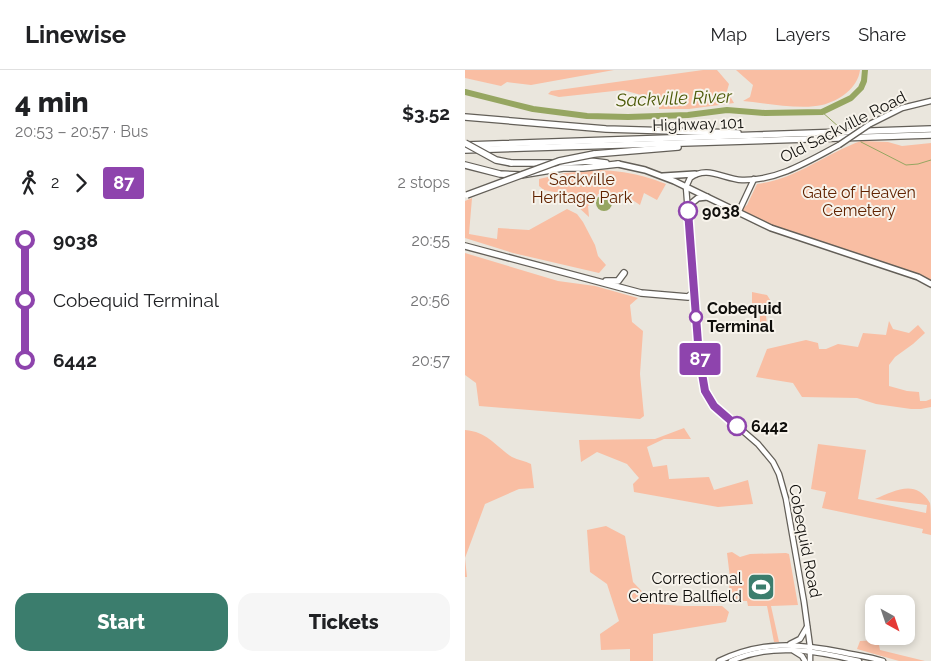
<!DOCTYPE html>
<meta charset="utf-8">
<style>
:root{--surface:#fff;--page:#f6f6f6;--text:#202124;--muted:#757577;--line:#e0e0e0;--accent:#3b7d6d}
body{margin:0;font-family:Raleway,sans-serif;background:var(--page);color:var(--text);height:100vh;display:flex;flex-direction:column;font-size:19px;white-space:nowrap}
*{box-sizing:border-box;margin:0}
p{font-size:16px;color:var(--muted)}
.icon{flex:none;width:28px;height:28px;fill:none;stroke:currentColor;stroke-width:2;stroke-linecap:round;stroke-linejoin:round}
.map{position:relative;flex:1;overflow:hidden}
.side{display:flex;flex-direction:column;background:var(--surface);width:465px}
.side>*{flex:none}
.badge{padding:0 10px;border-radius:4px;font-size:18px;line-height:32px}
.needle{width:32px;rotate:140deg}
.tools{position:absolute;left:400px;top:525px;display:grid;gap:10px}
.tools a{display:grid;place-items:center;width:50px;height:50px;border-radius:10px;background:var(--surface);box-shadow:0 2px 8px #0003;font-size:25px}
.map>.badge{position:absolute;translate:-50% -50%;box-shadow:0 0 0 2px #fff}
.legs{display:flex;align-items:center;gap:8px;height:55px;padding:0 15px;font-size:16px}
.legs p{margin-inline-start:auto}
.headline{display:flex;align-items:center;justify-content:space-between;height:85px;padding:0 15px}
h1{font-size:28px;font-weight:800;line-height:38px}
.cta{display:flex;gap:10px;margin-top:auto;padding:10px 15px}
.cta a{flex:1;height:58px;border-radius:15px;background:var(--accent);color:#fff;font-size:20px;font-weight:800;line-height:58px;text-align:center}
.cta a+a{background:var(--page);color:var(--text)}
ul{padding:0 15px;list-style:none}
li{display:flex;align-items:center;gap:18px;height:60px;font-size:19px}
li i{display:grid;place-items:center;width:8px;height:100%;margin:0 6px;background:currentColor}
li i::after{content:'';width:12px;height:12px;margin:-6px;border:4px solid;border-radius:50%;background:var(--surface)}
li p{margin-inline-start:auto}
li:first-child i{background:linear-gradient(#0000 50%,currentColor 0)}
li:last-child i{background:linear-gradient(currentColor 50%,#0000 0)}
header{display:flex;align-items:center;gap:30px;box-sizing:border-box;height:70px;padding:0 25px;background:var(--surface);border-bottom:1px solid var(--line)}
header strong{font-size:24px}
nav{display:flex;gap:28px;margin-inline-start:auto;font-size:18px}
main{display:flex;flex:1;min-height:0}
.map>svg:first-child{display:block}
.green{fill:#f9bea3}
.water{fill:#96a661}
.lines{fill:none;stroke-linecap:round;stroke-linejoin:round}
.stream{stroke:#96a661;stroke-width:1}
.river{stroke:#96a661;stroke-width:6}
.secondary-casing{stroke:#635f58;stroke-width:7}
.primary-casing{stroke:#635f58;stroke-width:8}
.highway-casing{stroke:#635f58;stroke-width:8}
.secondary{stroke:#fff;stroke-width:4.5}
.primary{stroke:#fff;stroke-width:5}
.highway{stroke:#fff;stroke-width:5.5}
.secondary-bridge-casing{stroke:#635f58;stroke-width:7;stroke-linecap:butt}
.highway-bridge-casing{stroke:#635f58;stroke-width:8;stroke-linecap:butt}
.secondary-bridge{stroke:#fff;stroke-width:4.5}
.highway-bridge{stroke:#fff;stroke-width:5.5}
.line-1-casing{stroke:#fff;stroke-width:11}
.line-1{stroke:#8e44ad;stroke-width:8}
.stop-1-dot{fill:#fff;stroke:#8e44ad;stroke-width:2.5}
.labels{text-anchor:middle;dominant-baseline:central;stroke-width:4;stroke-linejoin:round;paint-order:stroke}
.street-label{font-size:16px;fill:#100f0c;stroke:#f7f3eb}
.park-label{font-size:16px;fill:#612300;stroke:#f7f3eb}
.stop-label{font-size:16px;font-weight:bold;fill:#100f0c;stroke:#f7f3eb;text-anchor:start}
.poi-label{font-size:16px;fill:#100f0c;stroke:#f7f3eb;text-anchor:end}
.water-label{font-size:18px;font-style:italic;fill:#4b5907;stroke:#f7f3eb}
</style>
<header>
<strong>Linewise</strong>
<nav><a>Map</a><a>Layers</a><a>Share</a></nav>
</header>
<main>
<section class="side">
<div class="headline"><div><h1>4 min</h1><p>20:53 – 20:57 · Bus</p></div><b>$3.52</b></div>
<div class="legs"><svg class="icon" aria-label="walk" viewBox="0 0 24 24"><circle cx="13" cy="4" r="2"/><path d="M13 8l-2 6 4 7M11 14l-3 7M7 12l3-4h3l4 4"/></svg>2<svg class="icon" aria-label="forward" viewBox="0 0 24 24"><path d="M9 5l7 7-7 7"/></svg><b class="badge" style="background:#8e44ad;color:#fff">87</b><p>2 stops</p></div>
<ul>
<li><i style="color:#8e44ad"></i><b>9038</b><p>20:55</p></li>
<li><i style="color:#8e44ad"></i><span>Cobequid Terminal</span><p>20:56</p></li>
<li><i style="color:#8e44ad"></i><b>6442</b><p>20:57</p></li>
</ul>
<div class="cta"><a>Start</a><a>Tickets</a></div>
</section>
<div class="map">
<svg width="466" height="591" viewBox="0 0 466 591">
<rect width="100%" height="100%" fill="#eae6dd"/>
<!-- green -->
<g class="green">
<path d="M0,0h149l-83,15 -24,-3 -6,4 -36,-8z"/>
<path d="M238,0h14l12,14 -2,7 7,12 -45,6h-30v-9l-36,-10 -64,7 -11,-3 3,-3z"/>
<path d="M271,0h124c-2,18 -21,31 -38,35 -21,5 -57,-2 -79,-4l7,-4 3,-12z"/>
<path d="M396,71l27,1 14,4 29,-3v141l-194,-71 10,-8 10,-21c38,-4 69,-31 104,-43z"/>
<path d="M132,100c27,1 43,4 69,14l-9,16 -13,-7 -4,12 -15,-10 -27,-1 -3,8 -7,4 1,11 -25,-23 -20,-4 -5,-4v-7l26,-6z"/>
<path d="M7,128l-3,36 28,5 1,-11 31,2 38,-21 10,5 6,8 12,23 3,11 8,9 -7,8 -86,-20 -48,-15v-37z"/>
<path d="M0,183l93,28 37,5 43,12 -8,7 2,17 11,9 -3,43 4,42 -4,3 -161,-13 -3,-23 -11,-8z"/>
<path d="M287,222l15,3 7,11 -8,9 1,10 -7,1v-11h-3v-3h-5z"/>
<path d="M424,251l4,8 16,4 9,-8 7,8 -12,11 -18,13 -6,8v21l18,5 12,1 1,9h6l5,-2v8l-10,2h-10l-35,-5 -19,-6 -55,-1 -9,-14 -37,-6 11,-28 39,-9 12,3 1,6h7l12,-5 20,3 5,-14 23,2z"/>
<path d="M219,358l7,11h-27l-17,8 6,20 14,-2 2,14 40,-2 5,13 34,-10 5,24 -35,3 -84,-15 -1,-8 6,-6 -12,-14 -30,-12 -16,10 -2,-22 76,-1z"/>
<path d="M0,360c23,2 29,15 47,27 6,3 13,4 19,7l3,24 -15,1 -34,15 -20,54 2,19h-2z"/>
<path d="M353,374l48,6 -8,49 68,14 1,-8 -52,-6c21,-9 41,-20 55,4 1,5 1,25 1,32l-9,-2 1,-4 -101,-21 4,-16 -15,-3z"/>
<path d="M141,456l19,10 8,46 21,22 30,2h38l7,6 -3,10 -73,12v27h-23v-12l-29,1 -1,-16 19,-13 -12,-37 -17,-12 -3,-42z"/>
<path d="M267,482l8,5 10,-3 36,-1 3,1 9,51 -27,1 8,36h-5l-7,-36h-19l-1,-5h-19l2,-23 -3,-25z"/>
<path d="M413,570l2,10 45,11h-26l-42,-12 3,-8z"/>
</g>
<!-- water -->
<circle class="water" cx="139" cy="133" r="8"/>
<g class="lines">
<!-- stream -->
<g class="stream">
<path d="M357,42l17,15"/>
<path d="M396,72l45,23 12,-1 13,-4"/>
</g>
<!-- river -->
<path class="river" d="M0,22l68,17 54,7 41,1 60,-2 39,-5 38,3 57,-1 29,-14 10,-10 3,-7 1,-11"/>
<!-- secondary casing -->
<g class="secondary-casing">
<g id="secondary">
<path d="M405,54l32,-16 29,-7"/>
<path d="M273,143l16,-34"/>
<path d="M325,574l10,-5 7,-12"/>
<path d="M329,581l8,5 3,5"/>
<path d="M254,591c42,-20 78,-18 122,-9 14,3 29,5 42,9"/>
<path d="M266,591c43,-19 84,-10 128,0"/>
<path d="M345,591v-15l-6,-44 -18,-103 -7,-25 -6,-12 -15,-18 -44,-38 -9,-15 -6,-35 -13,-169 4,-9c17,-13 33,1 52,2 35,1 67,-19 97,-35"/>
</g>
</g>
<!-- primary casing -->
<g class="primary-casing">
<g id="primary">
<path d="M153,94l27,6 29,11 97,47 147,49 13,7"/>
<path d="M198,106l32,-2"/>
<path d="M222,137l11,-9 9,-1"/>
</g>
</g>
<!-- highway casing -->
<g class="highway-casing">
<g id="highway">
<path d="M0,47l141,12 132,4"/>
<path d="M2,75l464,-16"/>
<path d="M0,80l466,-15"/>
<path d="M129,84l84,-7"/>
<path d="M46,93h40"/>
<path d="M95,93l30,-2 16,2"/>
<path d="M0,95l35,9 21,1 42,-7h20l35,-4"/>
<path d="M0,176l176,47 47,4 5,-4"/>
<path d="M141,211h12l6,-8"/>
</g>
</g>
<!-- secondary -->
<use href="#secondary" class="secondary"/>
<!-- primary -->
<use href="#primary" class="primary"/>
<!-- highway -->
<use href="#highway" class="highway"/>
<!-- secondary-bridge casing -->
<g class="secondary-bridge-casing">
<path id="secondary-bridge" d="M374,75l31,-21"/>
</g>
<!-- highway-bridge casing -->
<g class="highway-bridge-casing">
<g id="highway-bridge">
<path d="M0,73l31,17 15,3"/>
<path d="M2,125l92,-34 35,-7"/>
</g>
</g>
<!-- secondary-bridge -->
<use href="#secondary-bridge" class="secondary-bridge"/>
<!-- highway-bridge -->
<use href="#highway-bridge" class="highway-bridge"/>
</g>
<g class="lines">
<!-- line-1 casing -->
<g class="line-1-casing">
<path id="line-1" d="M223,141l11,145 6,35 9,15 23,20"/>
</g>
<!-- line-1 -->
<use href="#line-1" class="line-1"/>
</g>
<!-- icons -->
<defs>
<g id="stadium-square" transform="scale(1.4375)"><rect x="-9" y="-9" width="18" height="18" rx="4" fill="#3b7d6d" stroke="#f7f3eb"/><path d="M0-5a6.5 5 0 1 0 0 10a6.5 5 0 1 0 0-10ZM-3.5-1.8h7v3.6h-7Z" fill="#fff"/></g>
</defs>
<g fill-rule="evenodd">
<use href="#stadium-square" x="296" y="517"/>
</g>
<!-- markers -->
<g class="stop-1-dot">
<circle cx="223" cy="141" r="9"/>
<circle cx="231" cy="247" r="6"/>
<circle cx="272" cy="356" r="9"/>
</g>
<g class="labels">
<!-- street labels -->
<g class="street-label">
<text transform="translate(233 54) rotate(-2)">Highway 101</text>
<text transform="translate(378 57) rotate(-27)">Old Sackville Road</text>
<text transform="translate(340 471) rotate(79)">Cobequid Road</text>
</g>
<!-- park labels -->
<g class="park-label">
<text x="117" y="109">Sackville<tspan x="117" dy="18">Heritage Park</tspan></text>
<text x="394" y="122">Gate of Heaven<tspan x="394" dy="18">Cemetery</tspan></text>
</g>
<!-- stop labels -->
<g class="stop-label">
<text x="237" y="141">9038</text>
<text x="242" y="238">Cobequid<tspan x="242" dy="18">Terminal</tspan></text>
<text x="286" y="356">6442</text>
</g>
<!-- poi labels -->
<g class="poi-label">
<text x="277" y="508">Correctional<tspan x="277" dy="18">Centre Ballfield</tspan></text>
</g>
<!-- water labels -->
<g class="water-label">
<text transform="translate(209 28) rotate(-2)">Sackville River</text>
</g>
</g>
</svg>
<div class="tools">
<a><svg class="needle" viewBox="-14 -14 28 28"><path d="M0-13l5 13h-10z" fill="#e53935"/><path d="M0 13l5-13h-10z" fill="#757577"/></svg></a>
</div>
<b class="badge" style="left:235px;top:289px;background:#8e44ad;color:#fff">87</b>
</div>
</main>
